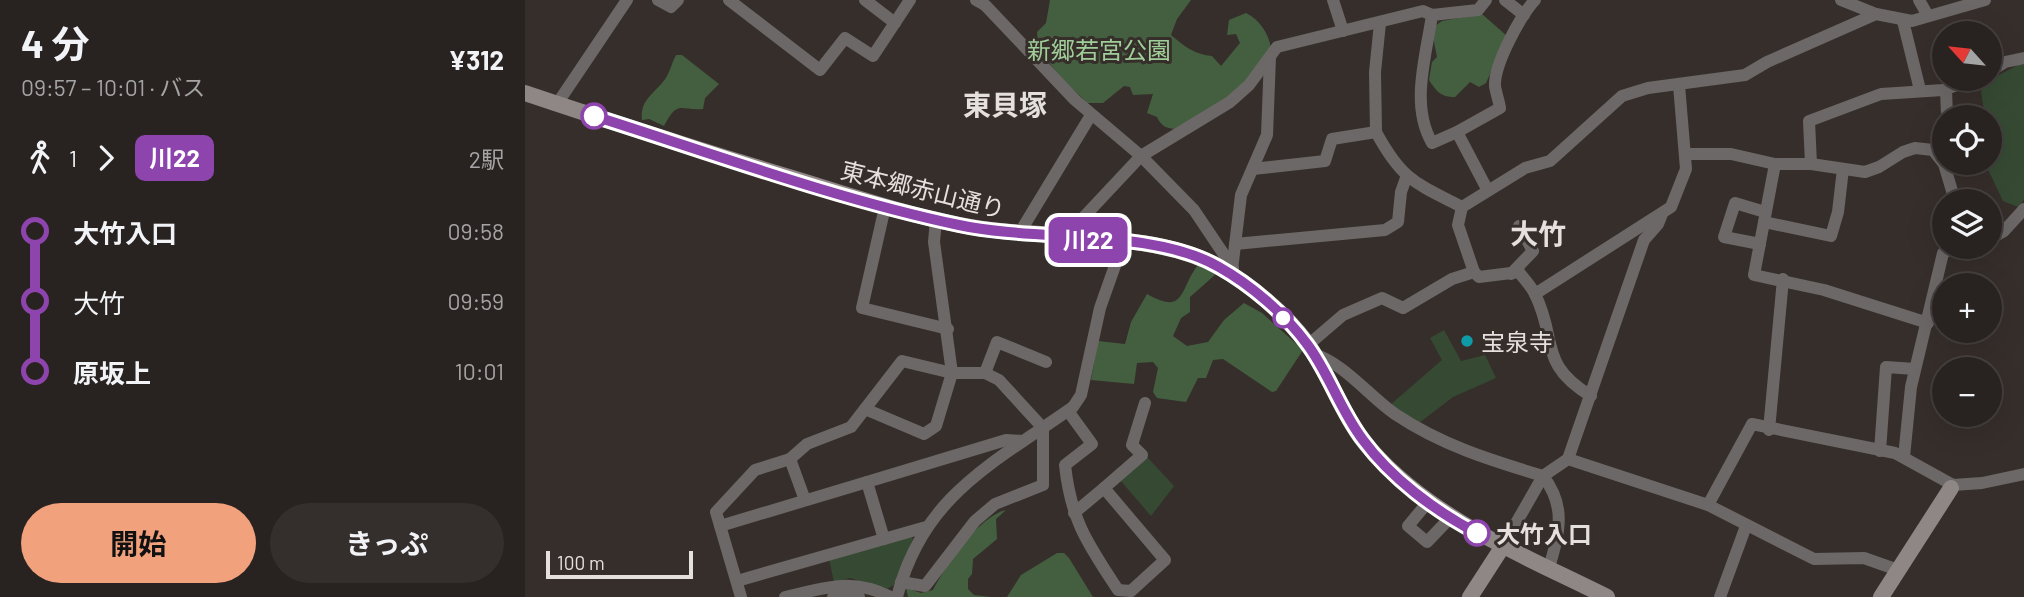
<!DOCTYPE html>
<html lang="ja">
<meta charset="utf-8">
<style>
:root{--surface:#282220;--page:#342f2d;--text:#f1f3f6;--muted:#a5a4a5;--line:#443f3e;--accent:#f1a17c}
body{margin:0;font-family:Barlow,"Noto Sans JP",sans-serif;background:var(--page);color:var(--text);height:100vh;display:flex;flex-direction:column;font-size:26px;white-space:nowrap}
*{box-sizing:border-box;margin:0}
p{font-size:23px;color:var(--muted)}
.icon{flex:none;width:38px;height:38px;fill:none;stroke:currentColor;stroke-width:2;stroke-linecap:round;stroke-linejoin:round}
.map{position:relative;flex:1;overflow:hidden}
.side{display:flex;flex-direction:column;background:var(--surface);width:525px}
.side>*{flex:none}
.badge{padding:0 14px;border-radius:10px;font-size:24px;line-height:46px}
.needle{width:46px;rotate:297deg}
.buttons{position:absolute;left:1407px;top:21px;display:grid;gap:14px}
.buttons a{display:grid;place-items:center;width:70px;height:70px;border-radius:50%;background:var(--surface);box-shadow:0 7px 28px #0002,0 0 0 2px var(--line);font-size:35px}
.scale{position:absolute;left:21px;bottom:18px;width:147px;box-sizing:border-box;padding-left:7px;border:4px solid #e5e0dd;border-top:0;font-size:19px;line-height:24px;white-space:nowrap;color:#e5e0dd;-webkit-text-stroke:5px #362e2a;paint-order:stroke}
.map>.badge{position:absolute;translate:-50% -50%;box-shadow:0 0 0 4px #fff}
.legs{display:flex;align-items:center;gap:10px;height:77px;padding:0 21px;font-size:23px}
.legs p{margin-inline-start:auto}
.head{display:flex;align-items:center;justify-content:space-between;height:119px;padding:0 21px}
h1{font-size:38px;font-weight:700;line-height:52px}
.cta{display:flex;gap:14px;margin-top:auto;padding:14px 21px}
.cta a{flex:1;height:80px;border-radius:42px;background:var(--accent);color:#111;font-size:28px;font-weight:700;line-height:80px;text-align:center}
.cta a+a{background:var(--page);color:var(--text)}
ul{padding:0 21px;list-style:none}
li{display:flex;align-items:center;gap:24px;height:70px;font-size:26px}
li i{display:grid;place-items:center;width:10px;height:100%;margin:0 9px;background:currentColor}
li i::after{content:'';width:18px;height:18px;margin:-9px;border:5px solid;border-radius:50%;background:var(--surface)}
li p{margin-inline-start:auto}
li:first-child i{background:linear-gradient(#0000 50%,currentColor 0)}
li:last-child i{background:linear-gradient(currentColor 50%,#0000 0)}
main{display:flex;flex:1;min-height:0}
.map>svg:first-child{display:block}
.green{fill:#364a33}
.forest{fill:#445f40}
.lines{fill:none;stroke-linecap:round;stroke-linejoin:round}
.street{stroke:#6c6867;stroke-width:12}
.secondary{stroke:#8e8785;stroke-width:16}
.line-1-casing{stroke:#fff;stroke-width:16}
.line-1{stroke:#8e44ad;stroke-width:10}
.stop-1-dot{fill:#fff;stroke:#8e44ad;stroke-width:3.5}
.culture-dot{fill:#0f9aa8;stroke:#362e2a;stroke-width:2.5}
.labels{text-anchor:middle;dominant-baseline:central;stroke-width:6;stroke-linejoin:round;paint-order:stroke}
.park-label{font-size:24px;fill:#a0ce99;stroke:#362e2a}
.street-label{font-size:24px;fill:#e5e0dd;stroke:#362e2a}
.poi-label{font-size:24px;fill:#e5e0dd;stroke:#362e2a;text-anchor:start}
.stop-label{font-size:24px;font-weight:bold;fill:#e5e0dd;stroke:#362e2a;text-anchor:start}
.quarter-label{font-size:28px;font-weight:bold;fill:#e5e0dd;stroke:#362e2a}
</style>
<main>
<section class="side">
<div class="head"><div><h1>4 分</h1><p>09:57 – 10:01 · バス</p></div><b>¥312</b></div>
<div class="legs"><svg class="icon" aria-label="walk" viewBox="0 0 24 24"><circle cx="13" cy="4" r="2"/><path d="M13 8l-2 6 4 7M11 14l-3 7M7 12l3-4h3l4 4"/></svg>1<svg class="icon" aria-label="forward" viewBox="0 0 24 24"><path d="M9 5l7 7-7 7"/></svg><b class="badge" style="background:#8e44ad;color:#fff">川22</b><p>2駅</p></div>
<ul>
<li><i style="color:#8e44ad"></i><b>大竹入口</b><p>09:58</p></li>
<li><i style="color:#8e44ad"></i><span>大竹</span><p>09:59</p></li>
<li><i style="color:#8e44ad"></i><b>原坂上</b><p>10:01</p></li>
</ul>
<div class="cta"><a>開始</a><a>きっぷ</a></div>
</section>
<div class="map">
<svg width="1499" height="597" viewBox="0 0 1499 597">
<rect width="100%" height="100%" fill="#362e2a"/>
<!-- green -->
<g class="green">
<path d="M1493,65h6v135l-6,7 -15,-6 -18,-38h5v-46h-5l-4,-25 3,-9z"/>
<path d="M919,330l17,31 24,-6 11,23 -43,19 -34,26 -30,-17 53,-46 -12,-22z"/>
<path d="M622,457l27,29 -23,30 -30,-35z"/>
<path d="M385,535l3,4 -19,46 -7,4 -37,-11 -16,4 -5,-23z"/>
</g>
<!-- forest -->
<g class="forest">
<path d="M525,0h141l-14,19 -6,16c13,11 24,20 41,21l9,10 19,-23 -4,-9 -9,1 2,-15 17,-7c13,6 23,21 25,35l-32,43 -59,38c-11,0 -18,-1 -23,-12l-10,-4 6,-19 -20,1 -3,-8 -6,-1 -21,17h-16c-18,-19 -50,-44 -50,-71l9,-9z"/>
<path d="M957,14l25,22 -21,47 -7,4 -9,-5 -15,15c-14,0 -18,-5 -26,-17l3,-18 5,-5 -4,-20 2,-11 7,-5z"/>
<path d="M151,55h6l37,29 -14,14 -2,11c-23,2 -25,-10 -39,17l-15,-7 -7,1c-3,-22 16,-28 25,-44 4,-7 5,-14 9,-21z"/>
<path d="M673,265l18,9 -26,23v15l-9,6 -8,18 14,10 21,-4 16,-22 20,-17 18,10 41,37 -27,41 -4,1 -49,-33 -10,1 -7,18h-8l-12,24 -29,-4 -4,-6 5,-24 -5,-6 -16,1 -3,21 -43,-4 7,-39 27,3 6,-22 16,-28c39,22 32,-5 51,-29z"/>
<path d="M481,510l-10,9 1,20 -24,20 -1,15 -4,5v10l6,6 17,2h-83l-2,-9 15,5 12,-3c13,-25 46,-74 73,-80z"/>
<path d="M532,553h7l5,5 24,39h-86l14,-22z"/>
</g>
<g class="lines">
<!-- street -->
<g class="street">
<path d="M133,0l13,7 7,-7"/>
<path d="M204,0l91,70 25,-32 28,18 37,-56"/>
<path d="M340,0l30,23"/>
<path d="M451,0l9,5 90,95 66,56 53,54 39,58"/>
<path d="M808,0l10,31"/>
<path d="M980,0l19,15"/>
<path d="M1316,0l35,14"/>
<path d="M1394,0l9,16"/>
<path d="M907,15c-6,42 -22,90 0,128l25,-11"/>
<path d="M1378,21l17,69"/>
<path d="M1465,71l15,-9 19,-4"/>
<path d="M1421,89l1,27"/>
<path d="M32,104l70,-104"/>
<path d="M851,132l-1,-60 5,-49"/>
<path d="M1162,154h44l44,10h36l54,8 14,-5 24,-15 12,-4 18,2 11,14 11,37"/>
<path d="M1250,164l-21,111 70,15 104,33"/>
<path d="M1286,164l-2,-43 72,-27 62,-4 30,-11"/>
<path d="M728,169l72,-8 7,-22 44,-7c26,48 39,51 86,75"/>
<path d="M962,189l-30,-57 43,-24c-1,-7 -4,-15 -5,-22 -1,-22 26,-71 40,-86"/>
<path d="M360,207l-23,101 86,21"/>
<path d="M1239,222l67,14 7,-24 5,-43"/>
<path d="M494,234l72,-119"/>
<path d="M543,238l12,-17 61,-65 89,-54 19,-17 28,-38 146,-36 9,4 46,-5 8,-10"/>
<path d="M1465,239l14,-8 20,-22"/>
<path d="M710,244l150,-14 13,-8 3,-30 5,-14"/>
<path d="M1235,244l-36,-7 11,-34 30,9"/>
<path d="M707,270l9,-75 26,-60 3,-78"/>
<path d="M986,274l22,-23 -14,-25"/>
<path d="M1010,294l136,-87 15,-38 -7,-84"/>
<path d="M783,345l35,-30 39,-17 21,10 49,-29 22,-7"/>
<path d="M788,354c30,8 57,43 82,60 46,31 95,46 148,62 24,31 16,57 6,92"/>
<path d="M460,373l12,-31 49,20"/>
<path d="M1066,396c-53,-32 -33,-55 -56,-102 -4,-8 -11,-15 -16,-22l-40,5 -5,-5 -16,-47 4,-18 63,-39 25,-7 72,-65 26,-8 97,-13 22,-13 109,-48 36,7 73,-21"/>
<path d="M340,409l59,25 12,-8 16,-53 -18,-131 2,-22"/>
<path d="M543,411l24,33 -27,21c6,56 23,79 53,125l13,1 34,-31 -61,-72 38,-33 -10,-10 13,-42"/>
<path d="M1244,430l14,-151"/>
<path d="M1355,451l6,-84 29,2"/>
<path d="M1379,457l7,-70 32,-134 12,-6"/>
<path d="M265,459l15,41"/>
<path d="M1043,459l140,46 106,54 50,-1 34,12"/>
<path d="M342,482l139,-42 17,1"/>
<path d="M903,502l-20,24 19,16 23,-24"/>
<path d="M1183,505l44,-81 143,29 58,32 29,-2 42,-9"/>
<path d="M549,513l30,-25"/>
<path d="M195,526l147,-44 17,57"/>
<path d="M978,546l40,-70 25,-17 76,-219 14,-16 4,-10"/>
<path d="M212,581l189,-54"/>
<path d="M216,597l-25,-85 39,-42 35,-11 17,-15 44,-17 51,-66 50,12h33l14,7 44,48v57l-48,19 -20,17 -50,65 -24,-4"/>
<path d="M260,597c41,-9 66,-20 106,0"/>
<path d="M308,597h26"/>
<path d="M372,597c26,-102 97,-134 176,-190l8,-12 19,-87 23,-65"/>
<path d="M1195,597l26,-71"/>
</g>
<!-- secondary -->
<g class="secondary">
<path d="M0,93c89,30 178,58 267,85 56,17 111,36 168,47 78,16 190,4 257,41 33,18 68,47 90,77 24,34 36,76 64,107 64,71 152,105 236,147"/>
<path d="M945,597l33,-51"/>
<path d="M1356,597l70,-109"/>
</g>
</g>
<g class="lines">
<!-- line-1 casing -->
<g class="line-1-casing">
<path id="line-1" d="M69,116c120,38 242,83 365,109 78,17 193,3 260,42 32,18 66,47 88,77 22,29 33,66 56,96 28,38 72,71 114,93"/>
</g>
<!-- line-1 -->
<use href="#line-1" class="line-1"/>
</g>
<!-- markers -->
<g class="stop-1-dot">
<circle cx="69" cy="116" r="12"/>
<circle cx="758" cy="318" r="9"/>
<circle cx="952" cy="533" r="12"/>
</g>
<circle class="culture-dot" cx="942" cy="341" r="7"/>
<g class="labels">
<!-- park labels -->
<g class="park-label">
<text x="574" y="49">新郷若宮公園</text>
</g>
<!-- street labels -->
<g class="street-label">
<text transform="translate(398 189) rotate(14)">東本郷赤山通り</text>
</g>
<!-- poi labels -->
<g class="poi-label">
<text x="956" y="341">宝泉寺</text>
</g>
<!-- stop labels -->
<g class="stop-label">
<text x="971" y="533">大竹入口</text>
</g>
<!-- quarter labels -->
<g class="quarter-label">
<text x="480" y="104">東貝塚</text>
<text x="1013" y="233">大竹</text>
</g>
</g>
</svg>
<div class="buttons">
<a><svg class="needle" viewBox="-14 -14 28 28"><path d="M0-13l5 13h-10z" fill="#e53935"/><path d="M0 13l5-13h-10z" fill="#a5a4a5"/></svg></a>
<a><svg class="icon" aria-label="locate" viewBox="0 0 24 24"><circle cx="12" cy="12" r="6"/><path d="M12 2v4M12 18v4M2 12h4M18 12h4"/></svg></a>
<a><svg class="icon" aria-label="layers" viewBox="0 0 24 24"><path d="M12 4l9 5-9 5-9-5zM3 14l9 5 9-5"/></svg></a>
<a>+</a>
<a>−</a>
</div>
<div class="scale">100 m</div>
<b class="badge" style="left:563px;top:240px;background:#8e44ad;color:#fff">川22</b>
</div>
</main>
